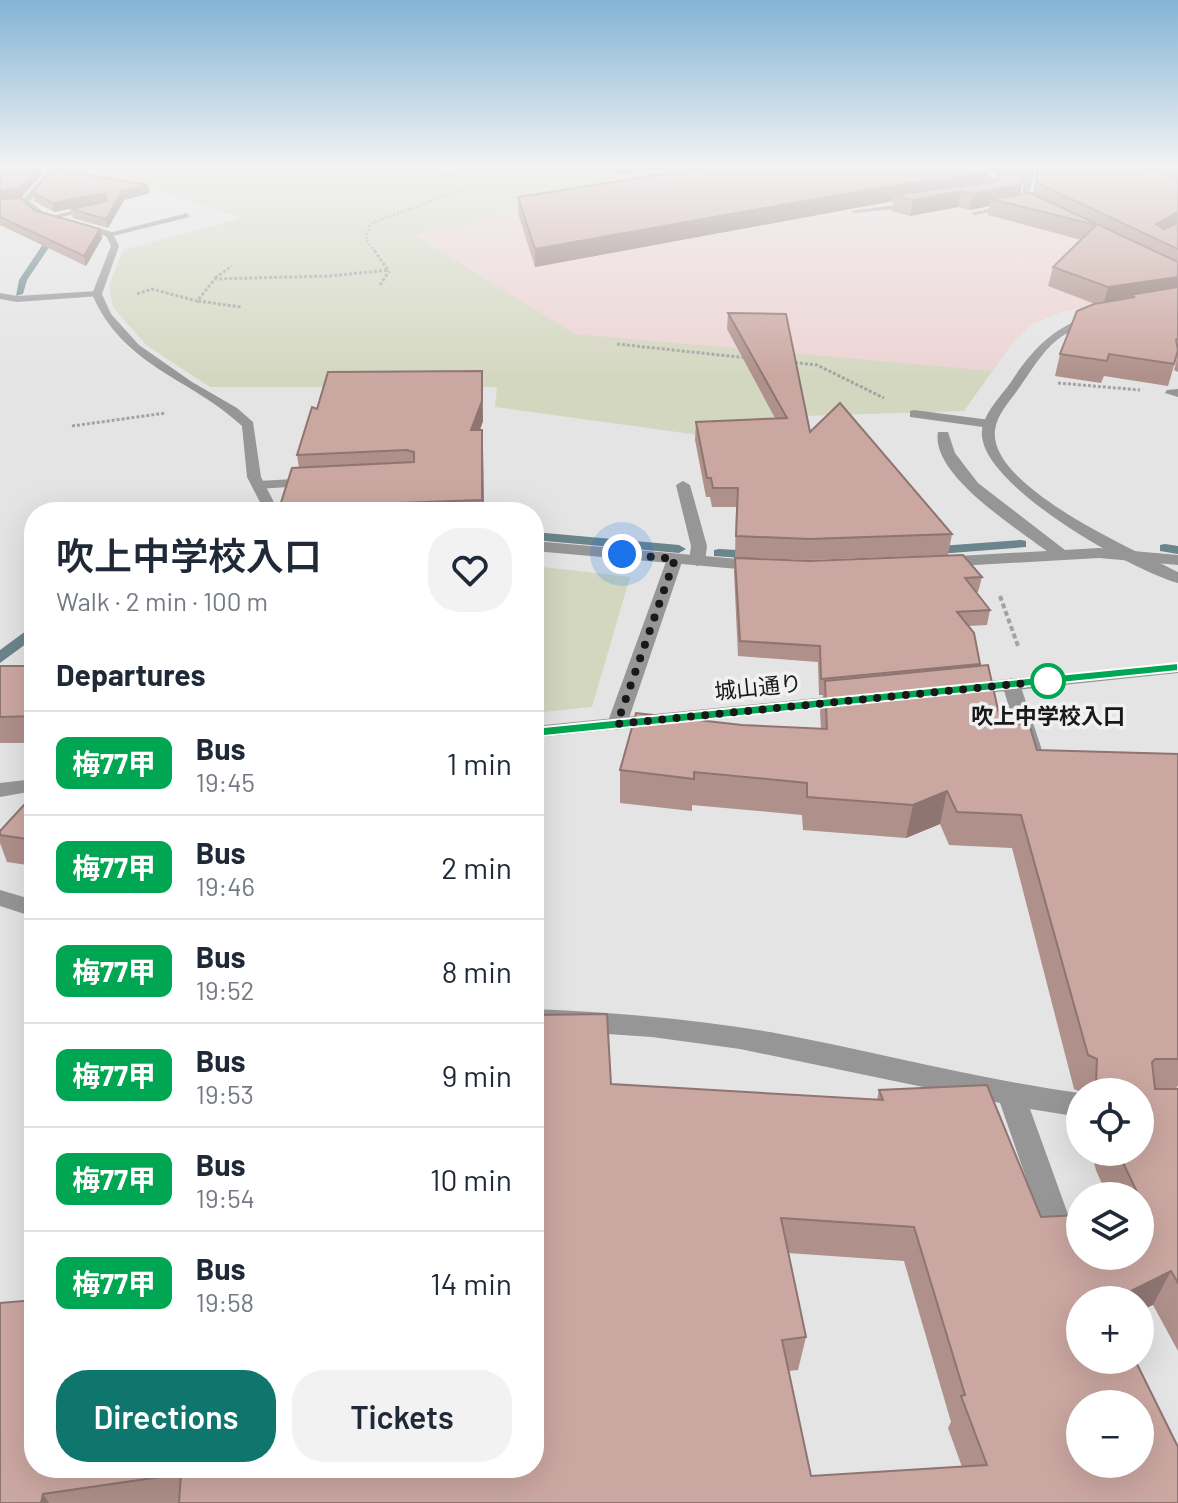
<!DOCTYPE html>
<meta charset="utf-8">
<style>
:root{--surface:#fff;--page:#f2f2f3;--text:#1f2937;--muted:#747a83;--line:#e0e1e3;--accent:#0f766e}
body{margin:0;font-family:Barlow,"Noto Sans JP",sans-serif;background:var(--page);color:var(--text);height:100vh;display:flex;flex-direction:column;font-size:30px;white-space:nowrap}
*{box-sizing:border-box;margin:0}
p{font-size:26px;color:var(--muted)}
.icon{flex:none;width:44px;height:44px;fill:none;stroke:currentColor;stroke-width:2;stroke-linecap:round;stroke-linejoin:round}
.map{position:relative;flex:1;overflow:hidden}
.panel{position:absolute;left:24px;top:502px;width:520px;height:976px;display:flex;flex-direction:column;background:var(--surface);border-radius:32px;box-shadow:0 8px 32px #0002}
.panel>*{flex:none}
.badge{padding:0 16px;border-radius:12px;font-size:28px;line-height:52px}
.controls{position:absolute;left:1066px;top:1078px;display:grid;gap:16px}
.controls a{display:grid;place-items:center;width:88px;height:88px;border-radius:50%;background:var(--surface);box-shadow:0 8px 32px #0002;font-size:40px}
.you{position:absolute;width:40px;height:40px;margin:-20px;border:6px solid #fff;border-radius:50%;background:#1a73e8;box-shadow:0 0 0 12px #1a73e833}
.map>.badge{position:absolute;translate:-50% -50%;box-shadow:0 0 0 4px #fff}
h2{padding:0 32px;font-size:30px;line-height:72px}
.round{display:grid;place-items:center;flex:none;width:84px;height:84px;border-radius:32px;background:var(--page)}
.headline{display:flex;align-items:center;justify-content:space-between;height:136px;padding:0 32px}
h1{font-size:38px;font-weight:600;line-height:60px}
.button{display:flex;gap:16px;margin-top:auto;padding:16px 32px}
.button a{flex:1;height:92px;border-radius:32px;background:var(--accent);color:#fff;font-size:32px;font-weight:600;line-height:92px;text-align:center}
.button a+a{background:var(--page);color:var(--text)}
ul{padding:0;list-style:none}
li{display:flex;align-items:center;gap:24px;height:104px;padding:0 32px;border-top:2px solid var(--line)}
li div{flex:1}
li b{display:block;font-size:30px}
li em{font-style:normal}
li .badge{min-width:88px;font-weight:700;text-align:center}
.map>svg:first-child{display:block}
.education{fill:#edd3d3}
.green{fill:#d4d7c0}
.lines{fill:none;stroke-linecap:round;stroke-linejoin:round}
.stream{fill:#6a858b;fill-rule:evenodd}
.path-far2{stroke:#a3a3a4;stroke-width:2;stroke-dasharray:2 2;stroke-linecap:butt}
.path-far1{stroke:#a3a3a4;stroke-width:3;stroke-dasharray:3 2;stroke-linecap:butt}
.path{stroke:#a3a3a4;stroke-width:4;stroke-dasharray:5 3;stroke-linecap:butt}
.service{fill:#969696;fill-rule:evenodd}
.minor{fill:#969696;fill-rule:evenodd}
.tertiary{fill:#969696;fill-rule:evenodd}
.wall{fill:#af908a;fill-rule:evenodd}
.shaded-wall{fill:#8e7571}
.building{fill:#cba7a1;stroke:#8e7571;stroke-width:2;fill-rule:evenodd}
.line{fill:#00a651;stroke:#fff;stroke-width:2}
.walk{stroke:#191919;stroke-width:8;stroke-dasharray:0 14.4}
.stop-dot{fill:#fff;stroke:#00a651;stroke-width:4}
.labels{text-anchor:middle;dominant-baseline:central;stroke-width:7;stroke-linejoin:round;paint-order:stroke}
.street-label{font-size:22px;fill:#191919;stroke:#f1f1f3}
.stop-label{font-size:22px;font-weight:bold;fill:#191919;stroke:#f1f1f3}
</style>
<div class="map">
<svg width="1178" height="1503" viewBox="0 0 1178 1503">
<rect width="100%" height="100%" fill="#e4e4e5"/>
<!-- education -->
<path class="education" d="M629,167h245l162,50 111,56 -10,23 -76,16 -30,13 -17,16 -50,70 -65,-10 -345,-72 -177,-97 277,-42 -53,-19z"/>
<!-- green -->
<g class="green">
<path d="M13,167h645l-57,3 31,8 -1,5 -49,23 -87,7 -20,9 -61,13 161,99 417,37 -28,40 -190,6 -32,24 -247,-34 2,-20h-287l-64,-42 -33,-38 -4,-21 14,-36 118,-32 -75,-25z"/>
<path d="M534,566l96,11 -38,130 -58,6z"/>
</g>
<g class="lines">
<!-- stream -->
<g class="stream">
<path d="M45,241l7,2 -25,37 -4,14 -7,2 3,-16z"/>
<path d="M534,532l145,13 7,4 -7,4 -145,-13z"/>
<path d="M1021,540l5,1v6l-100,8 -7,-4 7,-4z"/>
<path d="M1165,544l13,2v8l-18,-3v-6z"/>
<path d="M719,549l37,2 7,4 -7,4 -42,-3v-6z"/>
<path d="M34,625v13l-34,25v-13z"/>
</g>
<!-- path-far2 -->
<g class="path-far2">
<path d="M368,167l122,12 -120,45 -4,16 9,12"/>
<path d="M490,179l34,-1"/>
</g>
<!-- path-far1 -->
<g class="path-far1">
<path d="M215,278l17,-12"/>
<path d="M380,285l9,-14"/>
<path d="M137,294l15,-5 45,12 18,-22 115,-3 58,-6 -14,-20"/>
<path d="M198,301l43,6"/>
<path d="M617,344l131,14"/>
<path d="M790,362l27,3 67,33"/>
<path d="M1058,383l82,7"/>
<path d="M72,426l94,-13"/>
</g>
<!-- path -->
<path class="path" d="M1000,596l18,50"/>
<!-- service -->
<g class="service">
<path d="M608,167l16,4 45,-4 -45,8 -19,-4z"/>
<path d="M970,167h7l19,12 -1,15 -20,3v-4l13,-3 1,-8z"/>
<path d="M919,202l3,4 -67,7 -4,-2z"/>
<path d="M1015,203l3,4 -43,8 -4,-2z"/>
<path d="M97,205l3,4 -49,10 -4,-2z"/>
<path d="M187,213l3,4 -81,20 -4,-3z"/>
<path d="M97,291l3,5 -83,6 -17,-3v-6l17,3z"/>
<path d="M1178,389v8l-13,-4 2,-3z"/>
<path d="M914,410l76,10 6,4 -6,4 -80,-11v-6z"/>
<path d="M938,432h10l7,21 23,30 87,67v6h-12c-30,-24 -123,-80 -115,-124z"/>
<path d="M313,478l7,4 -2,3 -60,4 -7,-4 7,-4z"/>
<path d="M683,481l7,4 17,61 -2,15 -8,5 -8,-5 2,-15 -15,-61z"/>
<path d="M675,554l8,5 -56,165 -10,6 -7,-2 -3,-4 60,-165z"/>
<path d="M1011,678l9,6 22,66 -3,4h-14l-3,-4 -20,-66z"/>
<path d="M0,890l34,10v17l-34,-11z"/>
<path d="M534,1009c79,3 158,10 236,23 104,19 205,47 310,61v24l-50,-8 39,108 -4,10 -11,4 -11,-4 -43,-124 -260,-54 -88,-12 -118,-8z"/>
</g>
<!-- minor -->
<g class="minor">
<path d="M52,167h8l-30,34 13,11 69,20 7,14 -17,48 9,20 28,31 53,37 45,26 16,14 8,55 18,35h-14l-18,-35 -5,-51c-51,-48 -119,-59 -150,-132l19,-48 -5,-10 -69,-20 -15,-15z"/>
<path d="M534,541l227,20 8,5 -8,5 -227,-20z"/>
<path d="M1099,548l79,7v10l-79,-7 -158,9 -8,-5 8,-5z"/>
</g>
<!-- tertiary -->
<g class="tertiary">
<path d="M1027,167h8l-6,30 16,11v4h-6l-18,-14z"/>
<path d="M1091,315l9,2c-13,9 -30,12 -43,23 -16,13 -26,31 -38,48 -9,13 -22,26 -24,42 -7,57 140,120 183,142v11c-45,-12 -201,-99 -196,-152 2,-20 21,-36 31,-52 21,-32 42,-52 78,-64z"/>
<path d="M1178,663v10l-211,22 -9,-6 9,-6z"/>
<path d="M848,695l7,2 2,4 -2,4 -321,33v-12z"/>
<path d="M34,779v12l-34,6v-14z"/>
</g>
</g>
<!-- wall -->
<g class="wall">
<path d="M0,167l42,7 -20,23 -15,2 27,11 66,19 2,9 -16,28 -86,-41z"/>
<path d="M708,167h317l-5,28 13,-1 4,-27h141v205l-4,-2 3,-12 -1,1 -8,27 -64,-10 -3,7 -46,-7 5,-22 35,-50 -47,-18 5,-19 28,-27 -93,-25 1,-9 -19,4 -12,-3 -48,9 -18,-5 1,-10 -358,66 -17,-54v-16zM988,169l9,5 -1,8 -10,1z"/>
<path d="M148,185l2,8 -26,7 -16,28 -35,-10 -2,-9 -17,3 -20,-11 -2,-9z"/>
<path d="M728,313l82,119 142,102 -4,21 -141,5 -72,-3 1,-50h-24l-2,-10h-4l-11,-57 1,-18 79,-4 -48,-89z"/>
<path d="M482,371l1,50 -3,9h2l1,20 1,62h-206l21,-44 -2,-13 20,-46z"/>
<path d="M735,558l247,19 -4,15h-2l14,18 -3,15 -19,1 12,38v2l21,57 36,27 141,4v331l-2,4h2v262l-25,-46 -73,-5 98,203h-1178v-200l534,165 77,-384 266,16 2,-10 162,127 99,39v-60h-33l-11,-26 -5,-18h49v-60h-59l-7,-3 -62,-241 -63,-3 -9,-21 -34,14 -103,-8 -1,-15 -110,-10v6l-72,-8v-33l122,-45 79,4 -1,-17 3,-17h-4l-1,-33 -80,-6 -4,-84zM788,1253l116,8 47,161 -3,6 14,39 -151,9 -22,-105 9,-1 8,-33z"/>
<rect x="0" y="666" width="34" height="77"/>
<path d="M34,794v72l-27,-4 -7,-19v-12z"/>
</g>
<!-- shaded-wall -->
<g class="shaded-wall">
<path d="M40,167l2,7 -20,23 -22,3v-9z"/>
<path d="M988,172l-3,15 -91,8 -1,6 -358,66v-18l336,-60z"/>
<path d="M1022,184l-3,16 -28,-1 -2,7 -19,4 3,-16z"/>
<path d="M148,185l2,8 -26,7 -16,28 -2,-9 16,-28z"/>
<path d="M961,191l-3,16 -48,9 3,-16z"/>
<path d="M105,193l2,8 -53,11 -2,-9z"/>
<path d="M1178,212v14l-22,13v-15z"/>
<path d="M100,229l2,9 -16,28 -2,-10z"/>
<path d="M1178,277v18h-49l-2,8 -24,4 5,-20z"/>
<path d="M482,371l1,50 -11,30 -1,-21z"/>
<path d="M482,430l1,20 1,62 -2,-12z"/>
<path d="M947,791l-7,33 -34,14 7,-33z"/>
<path d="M1171,1271l-18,34 -13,6v-11h-27z"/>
<path d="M43,1494l6,9h-8z"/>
</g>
<!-- building -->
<g class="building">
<path d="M0,167h39l-19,21 -20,3z"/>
<path d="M708,167h280v5l-117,17 -336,60 -17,-52z"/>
<path d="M999,167h26l-3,17 -49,10 -12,-3 -48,9 -19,-5 104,-14z"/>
<path d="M1038,167h104l36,11v34l-22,12 8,5 14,-6v26l-139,-65 -3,-3z"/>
<path d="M53,169l95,16 -26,6 -16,28 -35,-10 36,-8 -2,-8 -53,10 -20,-11z"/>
<path d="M1031,193l147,69v15l-70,10 -55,-20 43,-42 -105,-26z"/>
<path d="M21,198l13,12 66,19 -16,27 -84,-39v-18z"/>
<path d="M1178,287v52l-2,1 2,10 -4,14 -65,-10 -2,7 -47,-7 17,-43 17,-7 41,-7 -6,-2z"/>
<path d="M728,313l58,1 24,118 30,-29 112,131 -142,5 -74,-3 2,-48h-25l-2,-10h-4l-11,-56 91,-4z"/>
<path d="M482,371v30l-11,29h11v70l-140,5 1,7h-65l14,-44 122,-6v-10l-7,-2 -110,5 15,-48 5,2 11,-37z"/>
<path d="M963,555l19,22 -17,1 25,32 -33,2 17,21 6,31 -159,15 -1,-33 -80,-5 -5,-83 74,3z"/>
<path d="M988,665l13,58 28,1 8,26 141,4v305h-23l-3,3 3,27h23v194l-7,-12 -58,29h-33v60h55l43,87v56h-999l2,-29 -138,20 -2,9h-41v-200l34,-3v168h500v-453l73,-1 4,70 272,16 -4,-10 108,-5 54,132 39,-2v41h60v-45h6l-28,-59h22v-60h-42l-2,-8 1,-25 -9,-4 -67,-240 -64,-3 -10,-21 -34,14 -106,-8v-14l-113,-11v7l-74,-9 16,-57 106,12 85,4 -2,-48zM781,1218l133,9 51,168 -4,1 26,69 -176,11 -29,-136 24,-3zM1080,1404h60v60h-60z"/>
<path d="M0,666h34v50l-34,1z"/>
<path d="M34,794v46l-34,-5v-4z"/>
</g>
<!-- sky -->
<linearGradient id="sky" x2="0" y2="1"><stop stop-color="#83b4d6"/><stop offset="0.44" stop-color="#f3f3f3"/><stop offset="1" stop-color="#f3f3f3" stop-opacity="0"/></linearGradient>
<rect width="1178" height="377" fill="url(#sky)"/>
<!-- line -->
<path class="line" d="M1178,663v8l-644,66 -8,-5 8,-4z"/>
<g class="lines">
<!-- walk -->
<path class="walk" d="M622,554l53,5 -58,165 440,-44 -9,1"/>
</g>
<!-- markers -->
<circle class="stop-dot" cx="1048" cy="681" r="16"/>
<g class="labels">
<!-- street labels -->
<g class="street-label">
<text transform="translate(758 686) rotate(-6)">城山通り</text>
</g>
<!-- stop labels -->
<g class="stop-label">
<text x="1048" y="715">吹上中学校入口</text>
</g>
</g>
</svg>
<div class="controls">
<a><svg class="icon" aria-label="locate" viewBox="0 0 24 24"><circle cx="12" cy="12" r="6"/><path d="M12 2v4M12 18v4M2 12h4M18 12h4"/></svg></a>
<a><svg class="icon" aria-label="layers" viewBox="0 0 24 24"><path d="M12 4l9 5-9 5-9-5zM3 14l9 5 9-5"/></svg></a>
<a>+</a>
<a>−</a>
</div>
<div class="you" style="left:622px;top:554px"></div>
<section class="panel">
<div class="headline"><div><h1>吹上中学校入口</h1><p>Walk · 2 min · 100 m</p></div><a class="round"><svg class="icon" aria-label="heart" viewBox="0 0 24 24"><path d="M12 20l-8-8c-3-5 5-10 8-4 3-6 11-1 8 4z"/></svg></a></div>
<h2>Departures</h2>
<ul>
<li><span class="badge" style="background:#00a651;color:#fff">梅77甲</span><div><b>Bus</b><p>19:45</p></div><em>1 min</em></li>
<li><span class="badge" style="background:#00a651;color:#fff">梅77甲</span><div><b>Bus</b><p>19:46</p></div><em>2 min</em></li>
<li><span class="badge" style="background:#00a651;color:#fff">梅77甲</span><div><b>Bus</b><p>19:52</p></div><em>8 min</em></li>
<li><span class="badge" style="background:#00a651;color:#fff">梅77甲</span><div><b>Bus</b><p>19:53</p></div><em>9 min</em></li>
<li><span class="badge" style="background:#00a651;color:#fff">梅77甲</span><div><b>Bus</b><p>19:54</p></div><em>10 min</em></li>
<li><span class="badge" style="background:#00a651;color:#fff">梅77甲</span><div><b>Bus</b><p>19:58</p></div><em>14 min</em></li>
</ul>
<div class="button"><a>Directions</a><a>Tickets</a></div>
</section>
</div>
